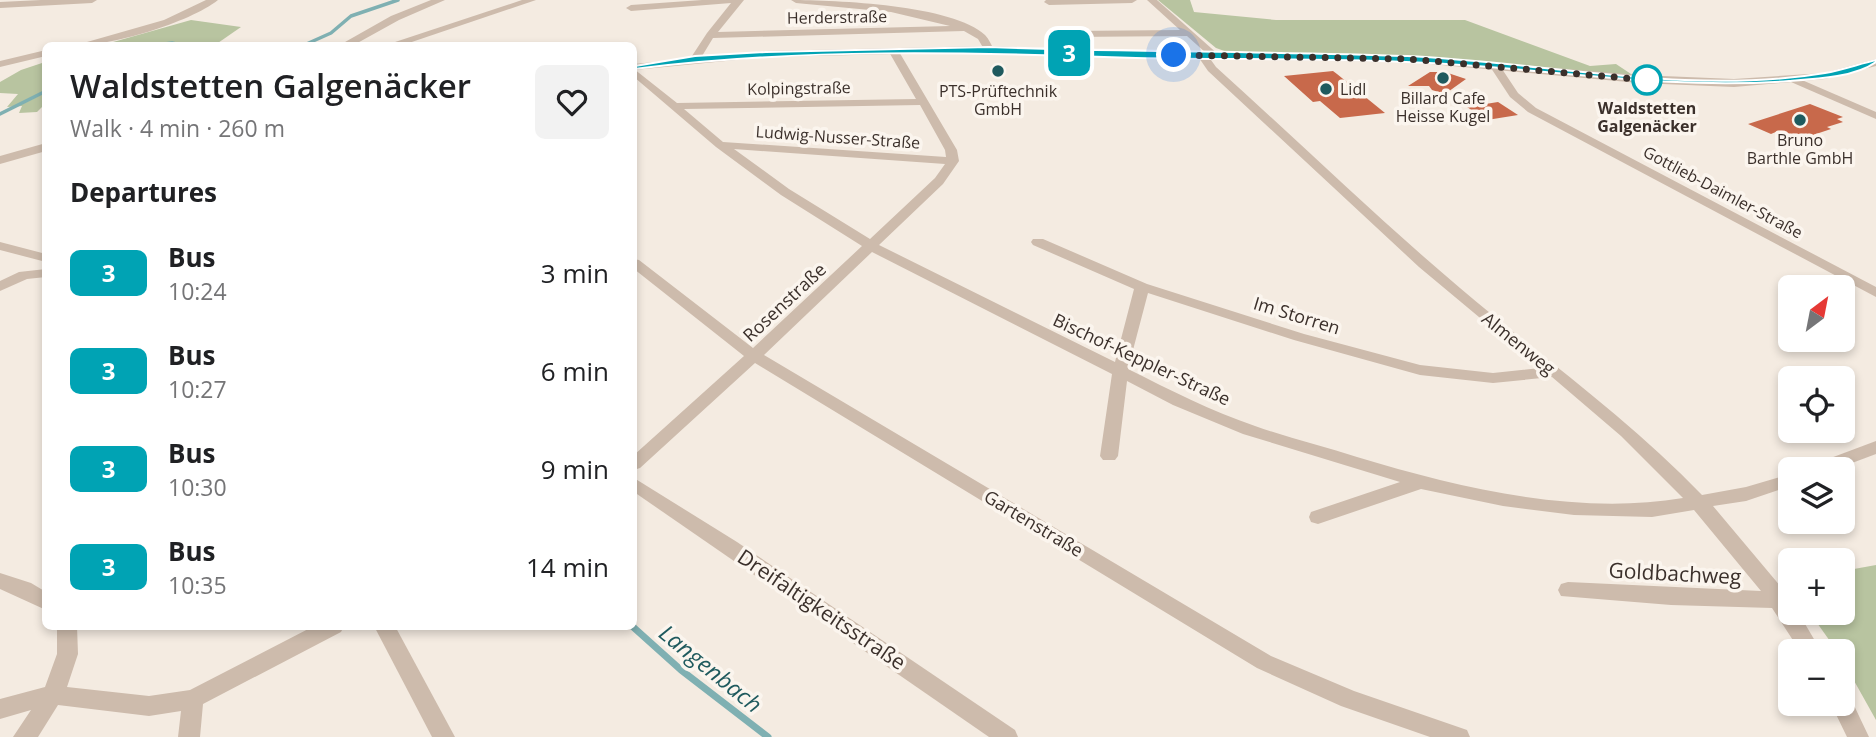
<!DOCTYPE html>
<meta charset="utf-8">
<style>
:root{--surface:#fff;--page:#f2f2f2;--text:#202124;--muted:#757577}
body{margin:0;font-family:"Open Sans",sans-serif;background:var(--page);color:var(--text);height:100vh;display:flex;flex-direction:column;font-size:26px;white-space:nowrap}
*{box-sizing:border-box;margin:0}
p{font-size:23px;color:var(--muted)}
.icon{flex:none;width:38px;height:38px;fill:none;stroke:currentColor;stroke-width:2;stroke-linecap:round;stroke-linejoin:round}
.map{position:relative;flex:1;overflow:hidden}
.details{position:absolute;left:42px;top:42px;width:595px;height:588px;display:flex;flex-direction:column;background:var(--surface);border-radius:10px;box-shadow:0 4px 10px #0003}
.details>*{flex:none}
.badge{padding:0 14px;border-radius:10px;font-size:24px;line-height:46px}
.needle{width:46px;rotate:32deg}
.buttons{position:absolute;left:1778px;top:275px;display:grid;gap:14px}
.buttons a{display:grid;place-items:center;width:77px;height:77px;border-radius:10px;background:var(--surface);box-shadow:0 4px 10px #0003;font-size:35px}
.you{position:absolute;width:35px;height:35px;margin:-18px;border:5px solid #fff;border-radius:50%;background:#1a73e8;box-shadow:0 0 0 10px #1a73e833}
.map>.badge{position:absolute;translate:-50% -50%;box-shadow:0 0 0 4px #fff}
h2{padding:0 28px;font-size:26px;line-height:63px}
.round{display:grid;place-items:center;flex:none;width:74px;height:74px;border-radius:10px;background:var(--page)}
.headline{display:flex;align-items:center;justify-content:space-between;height:119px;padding:0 28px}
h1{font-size:33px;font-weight:600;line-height:52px}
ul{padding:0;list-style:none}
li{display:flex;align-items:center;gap:21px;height:98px;padding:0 28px}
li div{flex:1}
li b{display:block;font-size:26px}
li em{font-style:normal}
li .badge{min-width:77px;font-weight:700;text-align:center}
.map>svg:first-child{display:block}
.green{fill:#b8c4a0}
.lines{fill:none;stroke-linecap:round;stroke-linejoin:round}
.stream-far1{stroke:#7fb0b2;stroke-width:3.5}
.stream{stroke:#7fb0b2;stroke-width:7}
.building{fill:#c8694b}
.minor{fill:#cdbbac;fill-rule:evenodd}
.tertiary{fill:#cdbbac;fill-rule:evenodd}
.line{fill:#00a3b4;stroke:#fff;stroke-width:2}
.walk{stroke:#3b302b;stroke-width:7;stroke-dasharray:0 12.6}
.poi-dot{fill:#1f5a5e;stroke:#fbf5ee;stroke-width:2.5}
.stop-dot{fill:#fff;stroke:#00a3b4;stroke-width:3.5}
.labels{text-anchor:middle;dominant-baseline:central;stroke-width:7;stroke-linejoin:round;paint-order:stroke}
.far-street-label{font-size:16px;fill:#3b302b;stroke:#fbf5ee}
.far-poi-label{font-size:16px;fill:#3b302b;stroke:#fbf5ee}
.far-stop-label{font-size:16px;font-weight:bold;fill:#3b302b;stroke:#fbf5ee}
.street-label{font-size:18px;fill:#3b302b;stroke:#fbf5ee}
.near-street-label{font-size:21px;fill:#3b302b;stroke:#fbf5ee}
.near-water-label{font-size:23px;font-style:italic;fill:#1f5a5e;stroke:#fbf5ee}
</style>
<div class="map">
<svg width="1876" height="737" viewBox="0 0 1876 737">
<rect width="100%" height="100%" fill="#f4ebe1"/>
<!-- green -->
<g class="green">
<path d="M1158,0h32l4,12 82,8h189l125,46 26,-2 18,12 -216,-19 -188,-4 -14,-5z"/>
<path d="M191,20l50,7 -26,18 -116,1z"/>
<path d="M45,62v42l-8,8 -18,1 3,-7 -15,1 11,-13 -18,-1v-11l21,-12z"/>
<path d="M1876,565v155l-33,-59v-10h-6l-27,-38 33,-1v-41z"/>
</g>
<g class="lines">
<!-- stream-far1 -->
<g class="stream-far1">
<path d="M150,46l22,-3 12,3"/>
<path d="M302,46l29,-13 20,-17 47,-16"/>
<path d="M0,114l46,-23"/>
</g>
<!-- stream -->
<path class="stream" d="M632,626l49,44 87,67"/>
</g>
<!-- building -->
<g class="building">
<path d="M1333,71l4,3 48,39 -45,5 -20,-17 -7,1 -29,-26z"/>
<path d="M1430,72h15l21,7 -21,15 -13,-4 -3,-4h-21z"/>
<path d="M1498,102l20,13 -31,5 -20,-13z"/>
<path d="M1810,104l33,13 -6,2 6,3 -16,5 4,2 -33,11 -20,-9 -7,3 -23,-10z"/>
</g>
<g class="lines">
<!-- minor -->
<g class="minor">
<path d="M41,0h56l-5,3 -92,5v-6z"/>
<path d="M206,0h12c-29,23 -108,46 -145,46l91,-26z"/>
<path d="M522,0h14l-136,46h-17z"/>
<path d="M702,0h42l-26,32 232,-6 -59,-14 -95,-9 -5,-3c44,0 163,5 194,35 4,4 6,10 9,14l-9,2 -7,-12 -14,-8 -251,7 -14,23 -4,1 -5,-3 17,-26 24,-30 -100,8 -5,-3 5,-3z"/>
<path d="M1046,0h91l-5,3 -83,2 -5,-3z"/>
<path d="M1147,0h10l63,56 -5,3 -9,-6 10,14c81,73 160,150 244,221 81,69 168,130 242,207l44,-8 44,-13v12l-44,15 -33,5 74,88 3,18h8l23,39h-21l-28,-43 -101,-3 -110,-9 -3,-6 3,-6 7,-2 193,9 -67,-81 -42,7 -78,-2 -71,-9 -82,-17 -103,35 -7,-2 -2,-5 2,-5 89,-30 -157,-48 -70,-29 -46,-24 -9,75 -3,4h-12l-3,-4 12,-82 -240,-122 -108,103 507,301 83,35 113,39 3,7h-40l-89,-31 -84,-38 -502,-305 -115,105 -6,2v-15l110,-99 -110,-87v-10l5,1 114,88 109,-102 -81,-51 -65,-48 -82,-70v-8l43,34 239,-4 -27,-47 9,-2 59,100 2,11 -16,23 -64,61 236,117 19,-73 -101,-44 -2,-3 2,-3h10l104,45 157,50 116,31 73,8 47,-5 -121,-101 -211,-196 -11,-16 9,-2 -19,-17 -117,1 -5,-3 5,-3 110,-1zM920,105l25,45 1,7 -223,-15 -39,-33zM734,149l211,15 -10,14 -65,61 -81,-50zM1148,293l146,47 126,35 73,8 59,-6 69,59 62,62c-107,18 -223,-10 -326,-41 -34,-11 -68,-19 -102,-31 -44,-15 -85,-36 -127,-57z"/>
<path d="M46,50v6l-46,11v-6z"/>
<path d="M1490,63h8l20,30 18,15 340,179v10l-348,-185 -18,-15 -21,-32z"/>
<path d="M1795,77l81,35v7l-85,-37 -1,-2z"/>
<path d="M0,242l46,12v8l-46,-12z"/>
<path d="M46,269v8l-19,2 -27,12v-10l19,-9z"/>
<path d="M1876,441v13l-40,15h-27l3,-4z"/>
<path d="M634,478l103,64 278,188 3,7h-29l-355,-245z"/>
<path d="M0,573l31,10 15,9v18l-46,-21z"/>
<path d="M57,626h20l1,28 -11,33 82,9 41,-6 124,-64h30l-3,6 -138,72 -3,33h-22l3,-26 -32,5 -91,-11 -20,32h-25l18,-27 -31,9v-20l45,-12 12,-33z"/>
<path d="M374,626h21l60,111h-23z"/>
<path d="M1843,695l7,2 19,40h-22l-16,-33h12z"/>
</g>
<!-- tertiary -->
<g class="tertiary">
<path d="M431,0h14l-46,20 -47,26h-14l53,-30z"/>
<path d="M989,46l149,6 271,4 230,19 95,4 90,-6 52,-14v7l-51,13 -91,8 -95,-4 -230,-21 -271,-4 -149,-6 -223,5 -132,13v-6l132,-13z"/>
<path d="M46,143v8l-46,13v-8z"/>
</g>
</g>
<!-- line -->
<path class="line" d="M989,47c139,5 279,4 418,9 136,6 282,40 418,17 17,-3 34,-9 51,-13v2c-21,15 -58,17 -87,19 -129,10 -254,-15 -383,-19 -90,-4 -180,-2 -270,-4 -168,-6 -336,-10 -502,11l-5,-2 66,-11 71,-4z"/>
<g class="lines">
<!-- walk -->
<path class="walk" d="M1174,55l235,4 238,21"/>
</g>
<!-- markers -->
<g class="poi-dot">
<circle cx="998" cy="71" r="7"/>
<circle cx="1443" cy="78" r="7"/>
<circle cx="1326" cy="89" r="7"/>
<circle cx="1800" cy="120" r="7"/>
</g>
<circle class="stop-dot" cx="1647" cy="80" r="14"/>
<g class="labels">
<!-- far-street labels -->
<g class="far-street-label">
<text transform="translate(837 17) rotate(-1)">Herderstraße</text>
<text transform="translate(799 88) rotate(-1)">Kolpingstraße</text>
<text transform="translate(838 137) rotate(4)">Ludwig-Nusser-Straße</text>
<text transform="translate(1723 192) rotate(28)">Gottlieb-Daimler-Straße</text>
</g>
<!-- far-poi labels -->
<g class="far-poi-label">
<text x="1340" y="89" text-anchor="start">Lidl</text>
<text x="998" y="91">PTS-Prüftechnik<tspan x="998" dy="18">GmbH</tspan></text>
<text x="1443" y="98">Billard Cafe<tspan x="1443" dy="18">Heisse Kugel</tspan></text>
<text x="1800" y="140">Bruno<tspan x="1800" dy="18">Barthle GmbH</tspan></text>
</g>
<!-- far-stop labels -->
<g class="far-stop-label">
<text x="1647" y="108">Waldstetten<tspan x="1647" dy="18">Galgenäcker</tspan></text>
</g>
<!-- street labels -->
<g class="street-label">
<text transform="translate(784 302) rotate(-43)">Rosenstraße</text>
<text transform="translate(1297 315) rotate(17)">Im Storren</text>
<text transform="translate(1519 343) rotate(39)">Almenweg</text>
<text transform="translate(1142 359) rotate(25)">Bischof-Keppler-Straße</text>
<text transform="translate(1034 523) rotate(31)">Gartenstraße</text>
</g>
<!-- near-street labels -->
<g class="near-street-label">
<text transform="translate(1675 573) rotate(3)">Goldbachweg</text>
<text transform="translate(822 609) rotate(34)">Dreifaltigkeitsstraße</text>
</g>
<!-- near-water labels -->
<g class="near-water-label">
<text transform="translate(711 668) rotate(39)">Langenbach</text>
</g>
</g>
</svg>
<div class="buttons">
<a><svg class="needle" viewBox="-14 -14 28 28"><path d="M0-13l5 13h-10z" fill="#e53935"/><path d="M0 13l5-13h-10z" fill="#757577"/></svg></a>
<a><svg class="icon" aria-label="locate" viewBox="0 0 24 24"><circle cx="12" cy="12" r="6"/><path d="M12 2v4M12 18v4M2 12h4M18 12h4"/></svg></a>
<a><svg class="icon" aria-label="layers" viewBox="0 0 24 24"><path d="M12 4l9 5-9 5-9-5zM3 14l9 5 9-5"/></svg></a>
<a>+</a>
<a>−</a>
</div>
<div class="you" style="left:1174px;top:55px"></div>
<b class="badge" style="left:1069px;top:53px;background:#00a3b4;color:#fff">3</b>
<section class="details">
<div class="headline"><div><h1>Waldstetten Galgenäcker</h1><p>Walk · 4 min · 260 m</p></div><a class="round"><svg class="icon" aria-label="heart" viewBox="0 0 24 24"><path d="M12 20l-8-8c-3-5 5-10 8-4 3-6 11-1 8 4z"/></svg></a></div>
<h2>Departures</h2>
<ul>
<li><span class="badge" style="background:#00a3b4;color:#fff">3</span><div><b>Bus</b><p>10:24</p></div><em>3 min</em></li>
<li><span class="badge" style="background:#00a3b4;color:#fff">3</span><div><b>Bus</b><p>10:27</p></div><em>6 min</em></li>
<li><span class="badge" style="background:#00a3b4;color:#fff">3</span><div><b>Bus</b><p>10:30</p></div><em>9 min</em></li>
<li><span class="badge" style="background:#00a3b4;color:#fff">3</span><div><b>Bus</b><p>10:35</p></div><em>14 min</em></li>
</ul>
</section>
</div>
